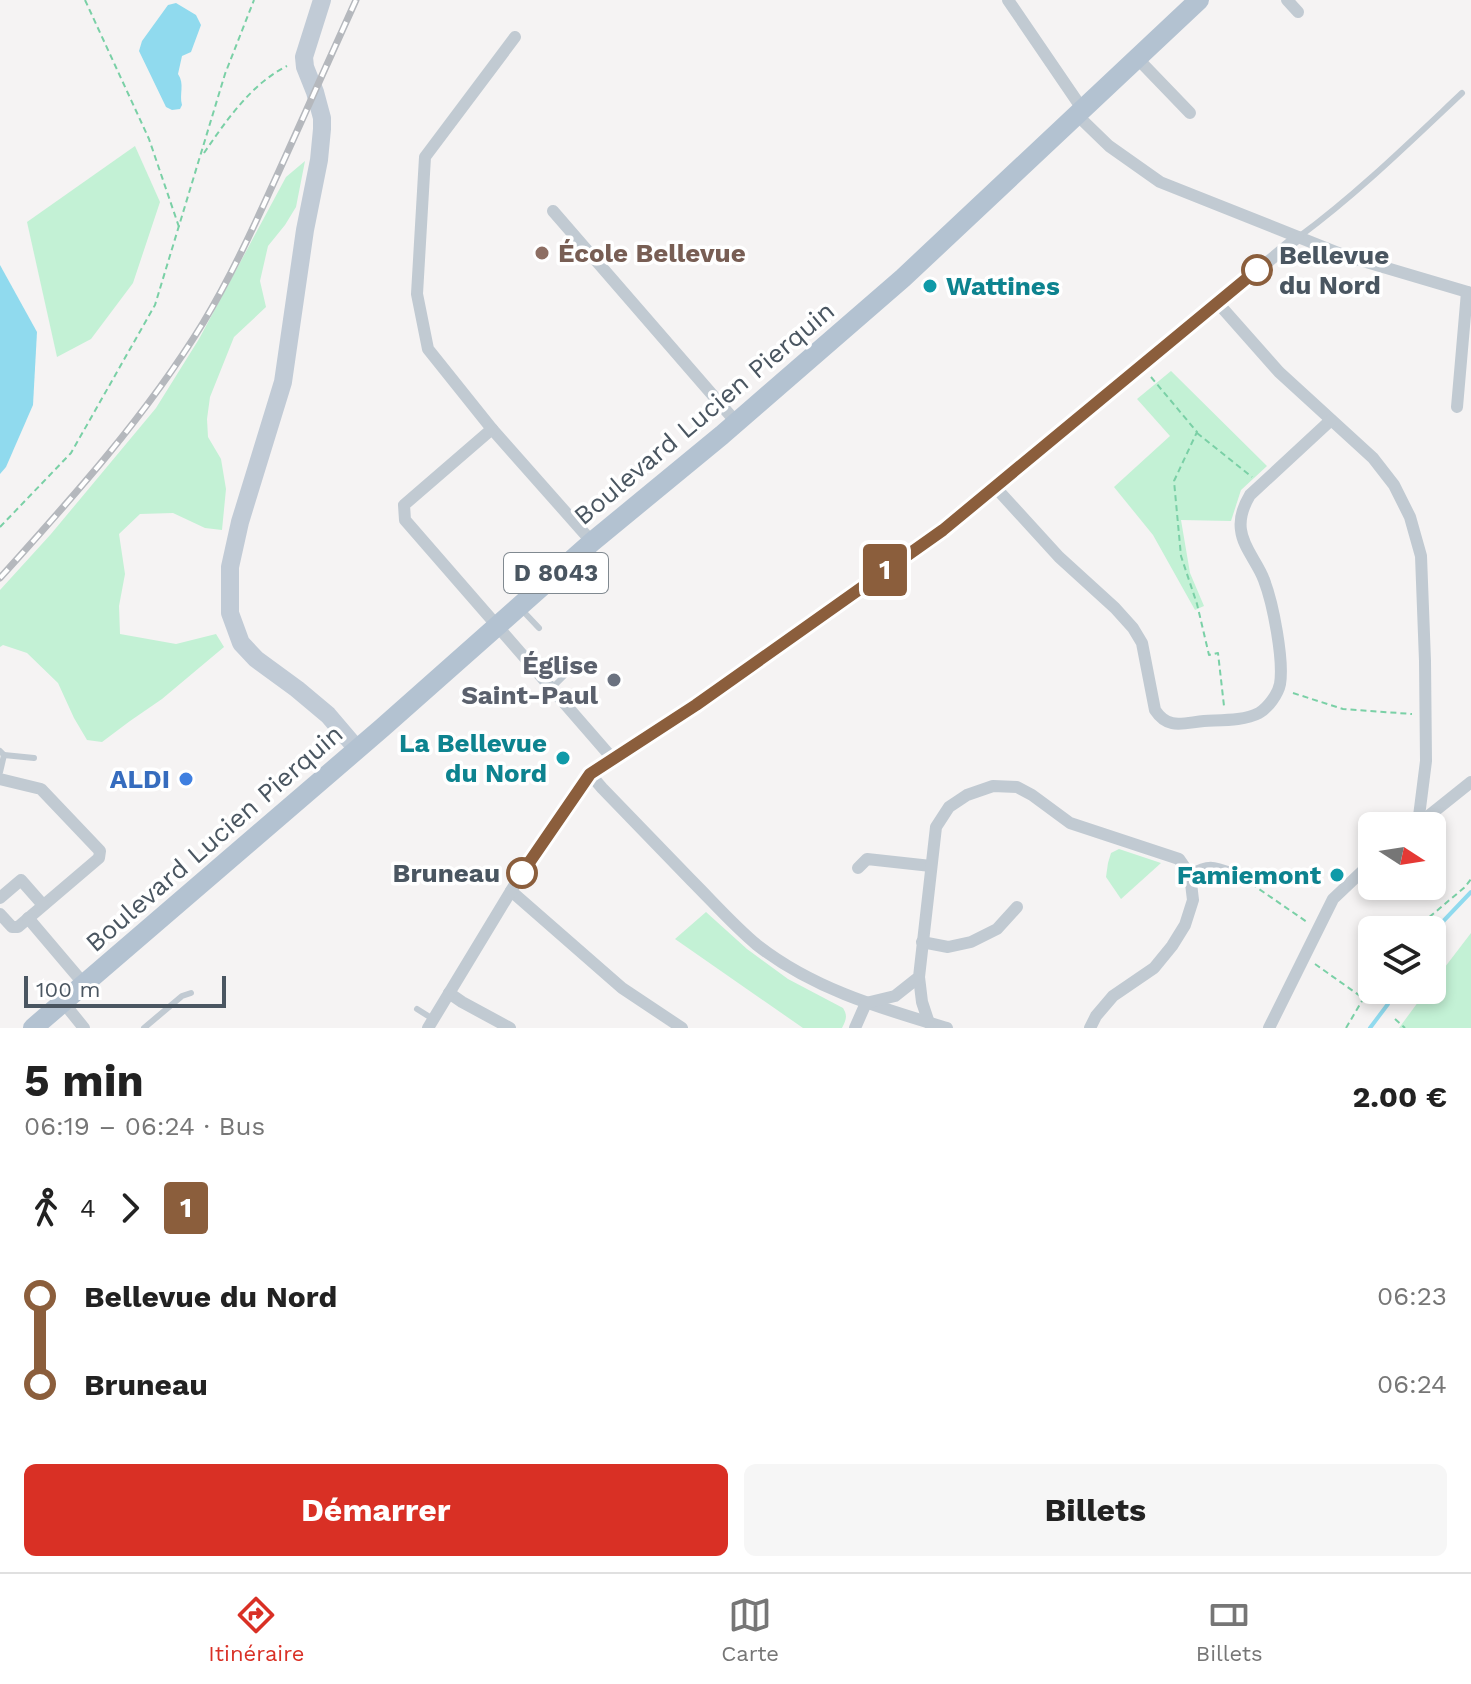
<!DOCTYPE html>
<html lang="fr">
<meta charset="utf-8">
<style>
:root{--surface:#fff;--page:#f6f6f6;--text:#222;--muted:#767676;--line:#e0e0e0;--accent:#d93025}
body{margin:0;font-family:"Work Sans",sans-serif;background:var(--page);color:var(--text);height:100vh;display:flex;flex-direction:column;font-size:30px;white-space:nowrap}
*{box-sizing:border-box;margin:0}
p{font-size:26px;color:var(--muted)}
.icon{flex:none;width:44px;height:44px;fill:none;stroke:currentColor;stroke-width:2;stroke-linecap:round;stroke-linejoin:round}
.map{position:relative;height:1028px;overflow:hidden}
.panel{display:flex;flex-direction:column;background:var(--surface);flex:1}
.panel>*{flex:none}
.badge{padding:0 16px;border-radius:6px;font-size:28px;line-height:52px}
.needle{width:52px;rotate:102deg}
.fabs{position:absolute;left:1358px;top:812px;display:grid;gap:16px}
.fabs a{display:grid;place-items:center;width:88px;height:88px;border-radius:12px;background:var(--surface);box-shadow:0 4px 12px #0003;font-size:40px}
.scale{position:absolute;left:24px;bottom:20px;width:202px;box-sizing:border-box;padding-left:8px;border:4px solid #4a5661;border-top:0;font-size:22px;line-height:28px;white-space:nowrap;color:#4a5661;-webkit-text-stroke:6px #fff;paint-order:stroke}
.map>.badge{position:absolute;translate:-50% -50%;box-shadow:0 0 0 4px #fff}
.legs{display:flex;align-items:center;gap:12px;height:88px;padding:0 24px;font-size:26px}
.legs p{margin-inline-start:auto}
.headline{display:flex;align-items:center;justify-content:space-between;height:136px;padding:0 24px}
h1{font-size:44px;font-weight:700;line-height:60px}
.primary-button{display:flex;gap:16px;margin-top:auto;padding:16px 24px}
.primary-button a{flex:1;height:92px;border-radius:12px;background:var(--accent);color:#fff;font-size:32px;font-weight:700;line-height:92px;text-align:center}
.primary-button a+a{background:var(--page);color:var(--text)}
ul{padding:0 24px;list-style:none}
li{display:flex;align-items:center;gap:28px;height:88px;font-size:30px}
li i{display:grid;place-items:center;width:12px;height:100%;margin:0 10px;background:currentColor}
li i::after{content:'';width:20px;height:20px;margin:-10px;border:6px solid;border-radius:50%;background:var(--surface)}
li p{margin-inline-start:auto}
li:first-child i{background:linear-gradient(#0000 50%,currentColor 0)}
li:last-child i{background:linear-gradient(currentColor 50%,#0000 0)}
.menu{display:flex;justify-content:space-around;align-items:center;height:112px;border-top:2px solid var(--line);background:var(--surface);font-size:22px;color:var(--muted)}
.menu a{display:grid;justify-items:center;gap:4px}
.menu .active{color:var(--accent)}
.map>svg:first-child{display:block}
.green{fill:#c3f1d5}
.water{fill:#90daee}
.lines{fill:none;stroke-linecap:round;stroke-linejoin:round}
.stream{stroke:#90daee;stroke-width:4}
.path{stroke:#7ad0a6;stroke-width:2;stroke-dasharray:6 4;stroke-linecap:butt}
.lane{stroke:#c1cad2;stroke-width:6}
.street{stroke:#c1cad2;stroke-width:12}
.secondary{stroke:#c1cbd6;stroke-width:18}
.primary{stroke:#b3c2d1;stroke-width:20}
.rail-casing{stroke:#b5b8bd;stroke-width:7}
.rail{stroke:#fff;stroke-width:4;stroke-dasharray:12;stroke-linecap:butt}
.line-1-casing{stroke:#fff;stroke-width:18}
.line-1{stroke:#8b5e3c;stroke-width:12}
.education-dot{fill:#8d6e63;stroke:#fff;stroke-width:3}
.stop-1-dot{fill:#fff;stroke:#8b5e3c;stroke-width:4}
.culture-dot{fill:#0f9aa8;stroke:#fff;stroke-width:3}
.worship-dot{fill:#6b7280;stroke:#fff;stroke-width:3}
.shop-dot{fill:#3f7fe0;stroke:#fff;stroke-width:3}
.labels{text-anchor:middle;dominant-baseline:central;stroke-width:7;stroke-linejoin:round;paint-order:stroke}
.shield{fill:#fff;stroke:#808990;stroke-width:2}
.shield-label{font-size:24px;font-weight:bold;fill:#4a5661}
.education-label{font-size:26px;font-weight:bold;fill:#785e54;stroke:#fff;text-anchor:start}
.stop-label{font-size:26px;font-weight:bold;fill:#4a5661;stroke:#fff;text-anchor:start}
.culture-label{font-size:26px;font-weight:bold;fill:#0d838f;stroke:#fff;text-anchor:end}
.street-label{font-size:26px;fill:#4a5661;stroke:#fff}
.worship-label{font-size:26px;font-weight:bold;fill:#5b616d;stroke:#fff;text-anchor:end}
.shop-label{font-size:26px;font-weight:bold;fill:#366cbe;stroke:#fff;text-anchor:end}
</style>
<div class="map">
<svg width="1471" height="1028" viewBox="0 0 1471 1028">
<rect width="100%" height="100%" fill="#f5f3f3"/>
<!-- green -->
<g class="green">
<path d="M135,146l25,56 -27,81 -42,56 -34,18 -30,-135z"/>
<path d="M305,161l-9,46 -11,18 -17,21 -8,35 6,26 -32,30 -24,60 -3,22 1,18 13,22 5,30 -4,41 -17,-2 -32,-15 -33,1 -21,20 6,40 -6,32 1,28 56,10 40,-10 8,13 -62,52 -32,22 -28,21 -15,-2 -13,-22 -16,-35 -31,-30 -24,-8 -3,2v-57l51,-56 105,-126 43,-69 87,-162z"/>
<path d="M1171,371l96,95 -26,24 -10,31 -50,-1 9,53 14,33 -9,4 -42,-75 -39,-48 56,-51 -33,-37z"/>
<path d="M1119,849l42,14 -40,36 -15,-22 2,-14 3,-10z"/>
<path d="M706,912l41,37 41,30 55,29c5,8 3,12 -1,20h-39l-128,-89z"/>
<path d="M1471,933v95h-72l28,-38h5v-6z"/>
</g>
<!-- water -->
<g class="water">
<path d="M176,3l20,12 5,10 -10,27 -9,4 -4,18c7,10 1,20 4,31l-2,4 -8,1 -6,-3 -27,-56 3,-10 26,-36z"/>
<path d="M0,265l37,67 -4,73 -27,62 -6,7z"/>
</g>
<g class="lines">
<!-- stream -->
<g class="stream">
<path d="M1432,933l39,-41"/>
<path d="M1370,1028l18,-24 -2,-14"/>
</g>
<!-- path -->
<g class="path">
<path d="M85,0l64,139 30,88"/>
<path d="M204,153c22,-32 47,-69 83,-87"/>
<path d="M1151,377l46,55 -23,49 7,75 16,48 12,51 9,-2 6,53"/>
<path d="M1197,433l55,44"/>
<path d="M0,527l71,-74 84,-148 70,-231 29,-74"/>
<path d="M1293,693l50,16 69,5"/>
<path d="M1243,878l64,44"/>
<path d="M1414,930l51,-43 6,-8"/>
<path d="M1315,964l48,34"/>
<path d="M1395,1019l10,9"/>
<path d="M1346,1028l26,-44"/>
</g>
<!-- lane -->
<g class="lane">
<path d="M1300,236c58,-43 110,-94 162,-143"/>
<path d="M522,610l17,18"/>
<path d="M552,688l20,-20"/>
<path d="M0,751l4,4 -4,17"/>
<path d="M4,755l30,3"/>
<path d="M417,1009l16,10"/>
<path d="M144,1028l38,-32 9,-3"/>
</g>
<!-- street -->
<g class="street">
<path d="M1008,0l75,110"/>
<path d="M1287,0l11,12"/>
<path d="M515,37l-90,120 -8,137 11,55 64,80 100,113"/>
<path d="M1137,58l53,55"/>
<path d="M1077,115l32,31 51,36 186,74 125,37"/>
<path d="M553,211l183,211"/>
<path d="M1217,302l62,70 94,86 21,27 16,32 11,39 4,105 1,100 -8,63"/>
<path d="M1457,407l10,-115"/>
<path d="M492,429l-88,76 1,15 207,238"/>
<path d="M996,488l63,69 56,51 18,20 9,15 13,67c13,20 28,13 49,11 17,-1 40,0 55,-8 9,-5 19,-19 21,-29 4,-24 -7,-81 -16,-104 -6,-17 -21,-32 -23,-50 -2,-13 3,-25 9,-35l81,-75"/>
<path d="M590,774l12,14c30,31 60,62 89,92 22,22 43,46 66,65 56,44 123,63 190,83"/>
<path d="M0,779l41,10 59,62 -1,7 -81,69h-6l-12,-13"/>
<path d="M1416,826l55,-44"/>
<path d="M858,868l9,-9 64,7"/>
<path d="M1190,875c18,-10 23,-9 42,-1"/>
<path d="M511,891l111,97 60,40"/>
<path d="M0,898l21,-18 22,25"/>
<path d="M28,918l56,66"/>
<path d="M922,942l26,5 23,-5 26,-13 20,-22"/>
<path d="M919,977l3,25 7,21"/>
<path d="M449,993l13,9 48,26"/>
<path d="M63,1002l21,26"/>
<path d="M428,1028l92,-152 70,-102 106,-69 247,-175 355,-293"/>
<path d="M855,1028l11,-25 29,-7 24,-19 17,-150 13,-20 18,-12 26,-9 24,1 15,8 38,28 109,36 11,16 3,25 -8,25 -13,21 -18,22 -41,28 -17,20 -6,12"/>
<path d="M1269,1028l64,-129 39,-37"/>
</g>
<!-- secondary -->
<path class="secondary" d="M322,0l-18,57 1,10 10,25 7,26v11l-3,31 -14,70 -22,152 -43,140 -10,45v46l11,30 15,16 41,30 31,26 29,34"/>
<!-- primary -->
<path class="primary" d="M33,1028l349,-300 210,-186 130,-107 181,-157 296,-278"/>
<!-- rail casing -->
<g class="rail-casing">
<path id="rail" d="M0,578c73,-81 146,-162 203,-255 29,-48 53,-101 76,-152 26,-57 51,-114 77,-171"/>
</g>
<!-- rail -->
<use href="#rail" class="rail"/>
</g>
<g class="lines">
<!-- line-1 casing -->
<g class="line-1-casing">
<path id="line-1" d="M522,873l68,-99 106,-69 247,-175 314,-260"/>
</g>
<!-- line-1 -->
<use href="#line-1" class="line-1"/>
</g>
<!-- markers -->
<circle class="education-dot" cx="542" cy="253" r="8"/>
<g class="stop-1-dot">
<circle cx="1257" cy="270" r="14"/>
<circle cx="522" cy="873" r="14"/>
</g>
<g class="culture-dot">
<circle cx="930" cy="286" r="8"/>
<circle cx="563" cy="758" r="8"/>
<circle cx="1337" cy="875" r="8"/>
</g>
<circle class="worship-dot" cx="614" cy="680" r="8"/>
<circle class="shop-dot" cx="186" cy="779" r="8"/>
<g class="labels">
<!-- shield labels -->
<rect class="shield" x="504" y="553" width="104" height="40" rx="6"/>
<g class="shield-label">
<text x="556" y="573">D 8043</text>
</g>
<!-- education labels -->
<g class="education-label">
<text x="558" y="253">École Bellevue</text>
</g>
<!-- stop labels -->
<g class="stop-label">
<text x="1279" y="255">Bellevue<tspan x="1279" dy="30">du Nord</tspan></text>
<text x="500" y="873" text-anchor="end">Bruneau</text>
</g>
<!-- culture labels -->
<g class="culture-label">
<text x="946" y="286" text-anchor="start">Wattines</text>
<text x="547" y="743">La Bellevue<tspan x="547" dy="30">du Nord</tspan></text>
<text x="1321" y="875">Famiemont</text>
</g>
<!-- street labels -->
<g class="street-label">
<text transform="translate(704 413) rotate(-40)">Boulevard Lucien Pierquin</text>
<text transform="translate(214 838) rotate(-41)">Boulevard Lucien Pierquin</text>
</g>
<!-- worship labels -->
<g class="worship-label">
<text x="598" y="665">Église<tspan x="598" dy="30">Saint-Paul</tspan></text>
</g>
<!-- shop labels -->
<g class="shop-label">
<text x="170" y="779">ALDI</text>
</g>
</g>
</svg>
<div class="fabs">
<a><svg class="needle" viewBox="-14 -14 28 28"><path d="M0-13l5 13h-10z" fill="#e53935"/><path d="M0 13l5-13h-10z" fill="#767676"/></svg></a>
<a><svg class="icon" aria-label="layers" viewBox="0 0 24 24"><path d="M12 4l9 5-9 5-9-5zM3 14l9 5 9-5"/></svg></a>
</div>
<div class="scale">100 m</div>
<b class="badge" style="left:885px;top:570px;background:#8b5e3c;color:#fff">1</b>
</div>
<section class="panel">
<div class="headline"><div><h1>5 min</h1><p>06:19 – 06:24 · Bus</p></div><b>2.00 €</b></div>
<div class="legs"><svg class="icon" aria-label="walk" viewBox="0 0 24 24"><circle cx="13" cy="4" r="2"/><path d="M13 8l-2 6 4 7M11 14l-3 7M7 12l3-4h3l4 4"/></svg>4<svg class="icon" aria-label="forward" viewBox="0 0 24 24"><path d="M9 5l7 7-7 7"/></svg><b class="badge" style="background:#8b5e3c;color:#fff">1</b></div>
<ul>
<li><i style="color:#8b5e3c"></i><b>Bellevue du Nord</b><p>06:23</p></li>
<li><i style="color:#8b5e3c"></i><b>Bruneau</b><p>06:24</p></li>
</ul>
<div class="primary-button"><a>Démarrer</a><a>Billets</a></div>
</section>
<nav class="menu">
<a class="active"><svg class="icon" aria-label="directions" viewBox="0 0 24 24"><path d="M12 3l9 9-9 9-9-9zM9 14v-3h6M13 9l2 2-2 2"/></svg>Itinéraire</a>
<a><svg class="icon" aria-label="map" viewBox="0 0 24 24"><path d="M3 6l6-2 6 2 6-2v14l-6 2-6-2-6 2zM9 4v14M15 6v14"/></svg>Carte</a>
<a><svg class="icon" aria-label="tickets" viewBox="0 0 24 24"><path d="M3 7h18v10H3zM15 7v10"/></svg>Billets</a>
</nav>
